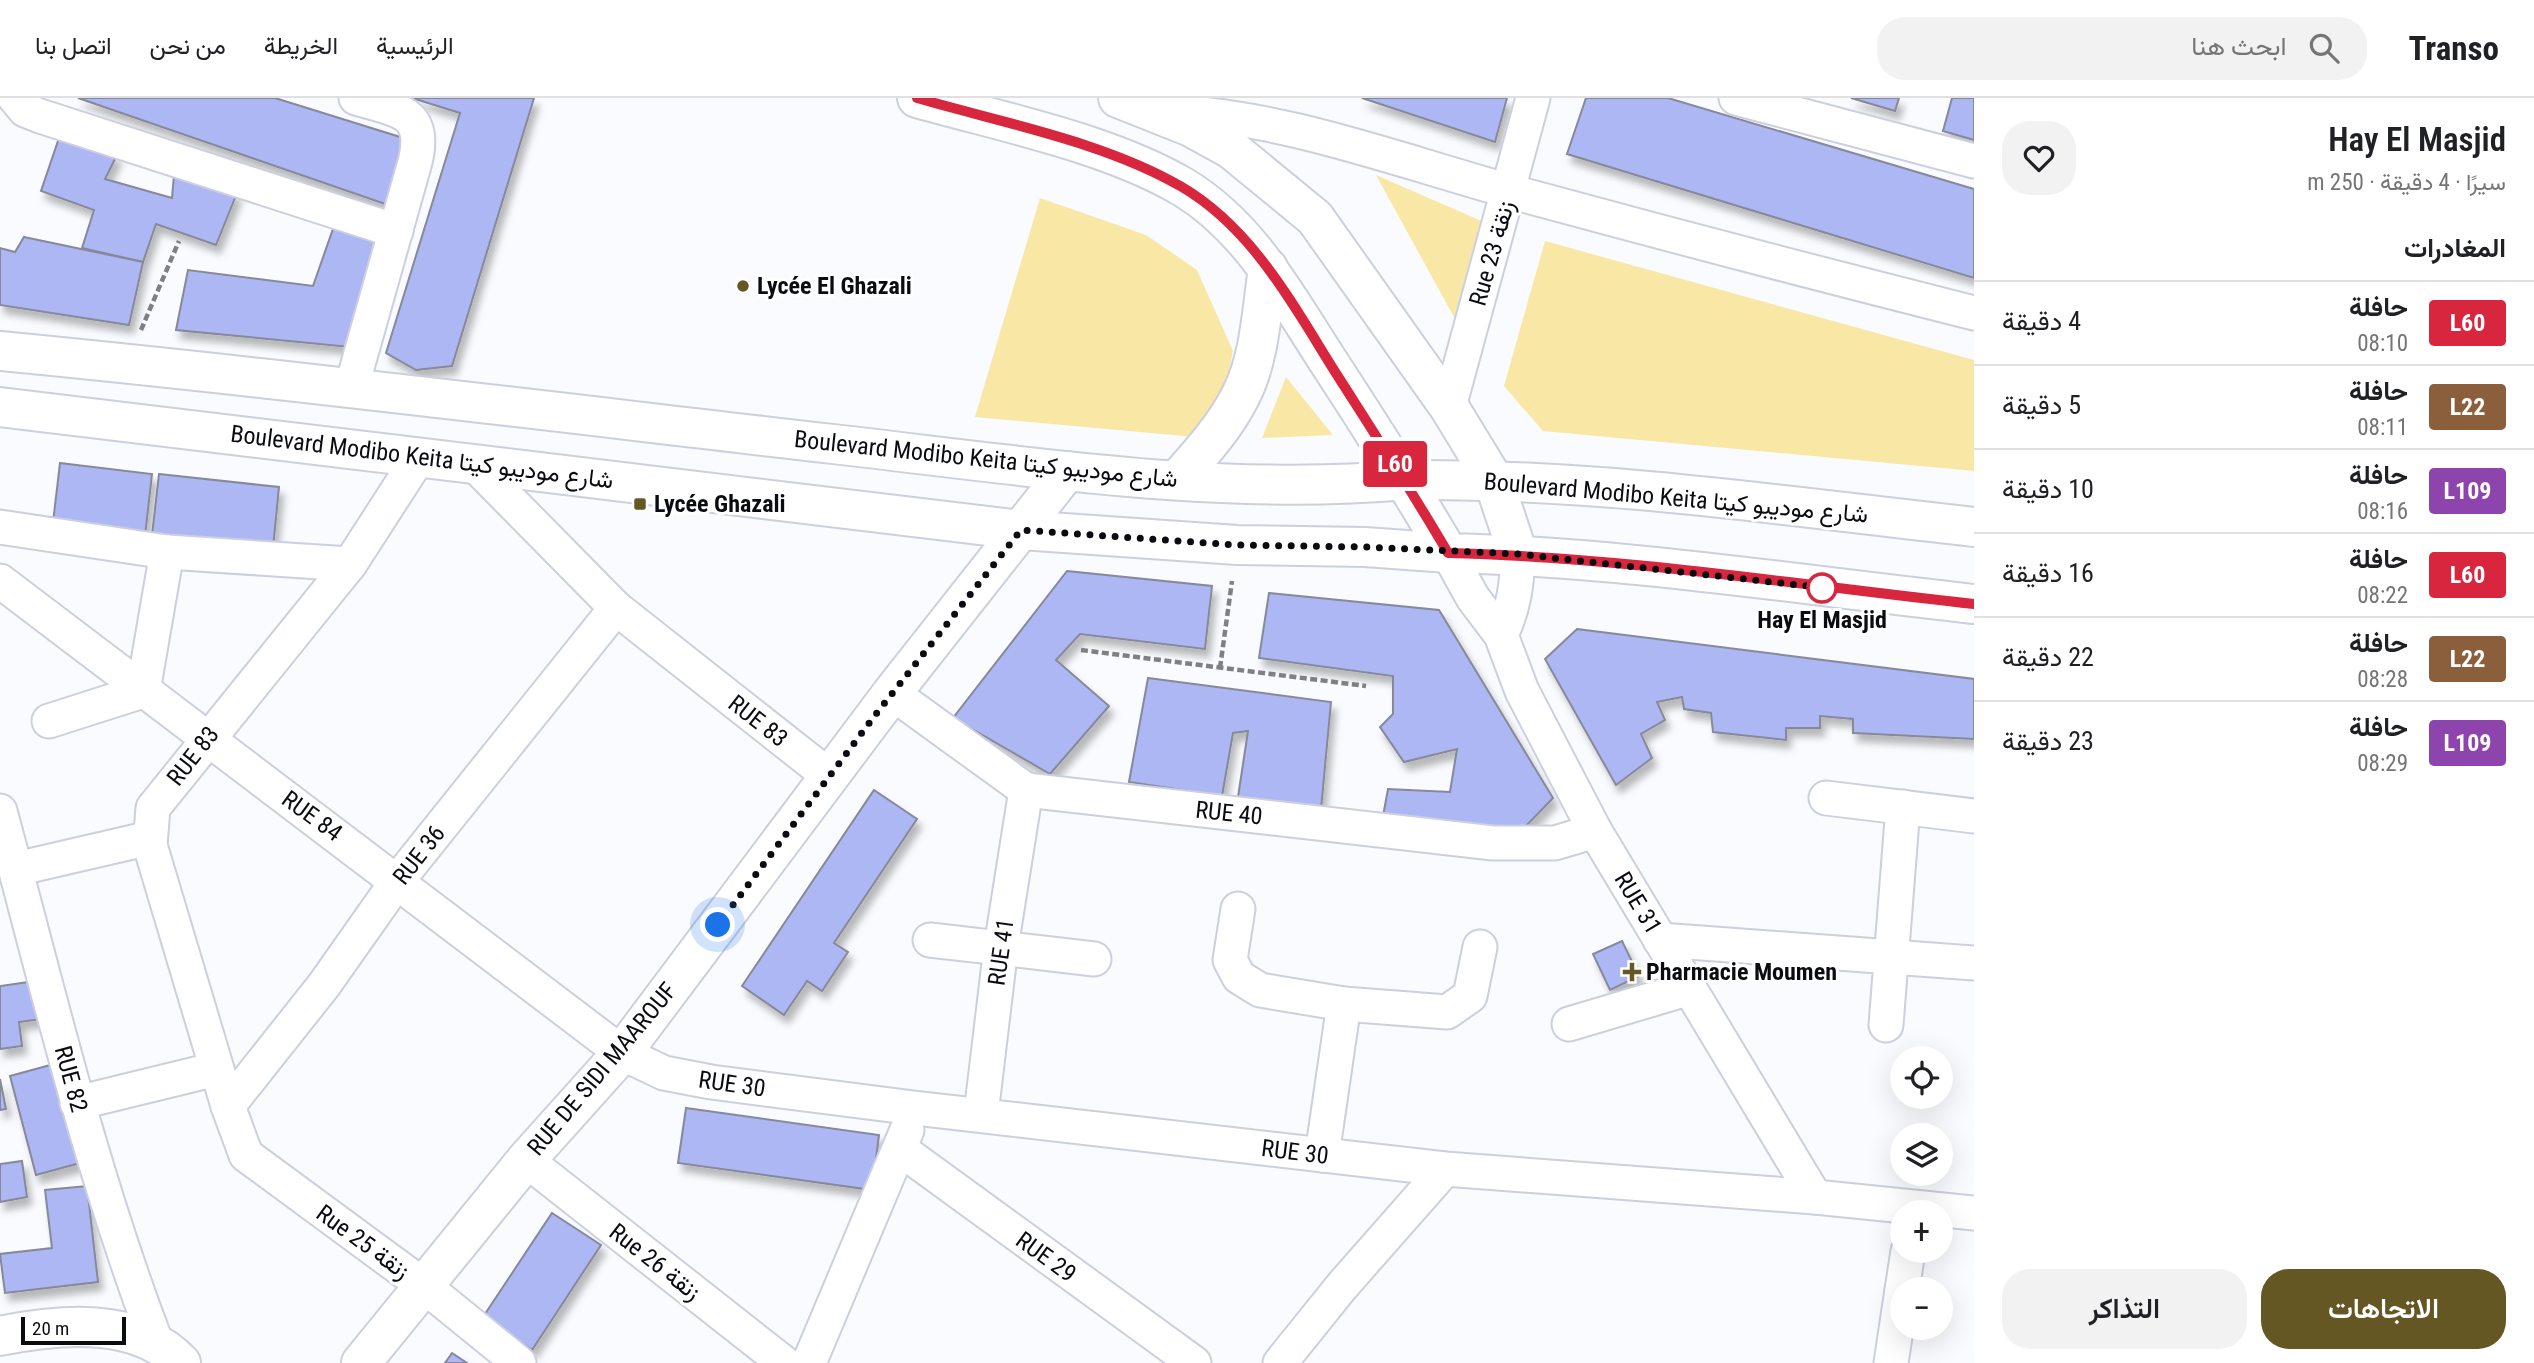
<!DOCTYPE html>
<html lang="ar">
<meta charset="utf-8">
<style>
:root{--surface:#fff;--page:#f2f2f2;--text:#202124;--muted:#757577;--line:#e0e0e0;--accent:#645724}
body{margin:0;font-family:"Roboto Condensed",Vazirmatn,sans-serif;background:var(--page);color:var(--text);direction:rtl;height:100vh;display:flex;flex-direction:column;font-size:26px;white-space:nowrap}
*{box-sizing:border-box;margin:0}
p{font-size:23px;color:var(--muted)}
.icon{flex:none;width:38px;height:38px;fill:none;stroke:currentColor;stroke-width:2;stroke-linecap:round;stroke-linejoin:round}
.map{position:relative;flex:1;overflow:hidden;direction:ltr}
.sheet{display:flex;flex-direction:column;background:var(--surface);width:560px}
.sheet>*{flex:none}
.badge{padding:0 14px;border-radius:5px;font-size:24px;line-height:46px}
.controls{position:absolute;left:1890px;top:948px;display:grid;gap:14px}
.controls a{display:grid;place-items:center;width:63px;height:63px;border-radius:50%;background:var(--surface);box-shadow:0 7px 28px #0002;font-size:35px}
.scale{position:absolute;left:21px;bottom:18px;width:105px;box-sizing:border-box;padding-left:7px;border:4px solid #0a0c11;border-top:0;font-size:19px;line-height:24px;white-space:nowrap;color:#0a0c11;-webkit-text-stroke:5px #fff;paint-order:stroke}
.you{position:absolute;width:35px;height:35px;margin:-18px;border:5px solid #fff;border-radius:50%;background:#1a73e8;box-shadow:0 0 0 10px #1a73e833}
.map>.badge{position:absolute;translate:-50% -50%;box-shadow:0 0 0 4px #fff}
h2{padding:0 28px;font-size:26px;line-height:63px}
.round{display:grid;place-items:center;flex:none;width:74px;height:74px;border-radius:28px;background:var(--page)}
.headline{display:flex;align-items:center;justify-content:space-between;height:119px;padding:0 28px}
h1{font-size:33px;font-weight:600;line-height:52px}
.button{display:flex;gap:14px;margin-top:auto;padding:14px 28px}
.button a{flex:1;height:80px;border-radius:28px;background:var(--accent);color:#fff;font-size:28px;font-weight:600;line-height:80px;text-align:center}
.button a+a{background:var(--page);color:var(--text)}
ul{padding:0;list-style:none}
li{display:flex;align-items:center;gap:21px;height:84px;padding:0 28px;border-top:2px solid var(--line)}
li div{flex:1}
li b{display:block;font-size:26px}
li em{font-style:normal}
li .badge{min-width:77px;font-weight:700;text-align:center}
header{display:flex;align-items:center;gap:42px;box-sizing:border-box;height:98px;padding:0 35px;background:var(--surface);border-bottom:2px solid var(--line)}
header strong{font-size:33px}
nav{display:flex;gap:38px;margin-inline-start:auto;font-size:24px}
.search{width:490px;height:63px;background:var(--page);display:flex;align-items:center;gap:18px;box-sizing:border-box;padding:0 24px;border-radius:28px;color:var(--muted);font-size:26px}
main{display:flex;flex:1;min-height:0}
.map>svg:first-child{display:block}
.green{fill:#f9e7a6}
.building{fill:#acb7f3;stroke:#868999;stroke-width:2;filter:url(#shadow)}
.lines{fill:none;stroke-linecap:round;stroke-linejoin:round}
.street-casing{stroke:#cbcfe0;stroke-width:37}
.secondary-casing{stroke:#cbcfe0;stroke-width:42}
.primary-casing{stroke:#cbcfe0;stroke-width:42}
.path{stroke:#7e8084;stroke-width:4.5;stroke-dasharray:7 3.5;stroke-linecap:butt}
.street{stroke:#fff;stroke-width:33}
.secondary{stroke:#fff;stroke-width:38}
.primary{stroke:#fff;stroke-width:38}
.line-casing{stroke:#fff;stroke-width:16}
.line{stroke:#d7263d;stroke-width:10}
.walk{stroke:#0a0c11;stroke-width:7;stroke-dasharray:0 12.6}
.poi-dot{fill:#645724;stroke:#fff;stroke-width:2.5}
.stop-dot{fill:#fff;stroke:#d7263d;stroke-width:3.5}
.labels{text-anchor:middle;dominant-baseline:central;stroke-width:6;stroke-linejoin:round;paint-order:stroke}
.street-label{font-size:24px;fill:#0a0c11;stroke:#fff}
.poi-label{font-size:24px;font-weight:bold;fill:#0a0c11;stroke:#fff;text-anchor:start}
.stop-label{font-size:24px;font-weight:bold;fill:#0a0c11;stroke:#fff}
</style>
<header>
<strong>Transo</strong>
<div class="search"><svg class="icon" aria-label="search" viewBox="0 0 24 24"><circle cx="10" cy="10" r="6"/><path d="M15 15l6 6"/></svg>ابحث هنا</div>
<nav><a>الرئيسية</a><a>الخريطة</a><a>من نحن</a><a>اتصل بنا</a></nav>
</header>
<main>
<section class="sheet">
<div class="headline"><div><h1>Hay El Masjid</h1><p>سيرًا · 4 دقيقة · 250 m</p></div><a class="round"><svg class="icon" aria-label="heart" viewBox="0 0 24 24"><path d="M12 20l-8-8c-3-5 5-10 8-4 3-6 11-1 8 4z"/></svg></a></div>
<h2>المغادرات</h2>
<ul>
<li><span class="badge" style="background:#d7263d;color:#fff">L60</span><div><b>حافلة</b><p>08:10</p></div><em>4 دقيقة</em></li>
<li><span class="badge" style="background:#8b5e3c;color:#fff">L22</span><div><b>حافلة</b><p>08:11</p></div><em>5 دقيقة</em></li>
<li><span class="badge" style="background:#8e44ad;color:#fff">L109</span><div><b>حافلة</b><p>08:16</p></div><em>10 دقيقة</em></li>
<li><span class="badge" style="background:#d7263d;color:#fff">L60</span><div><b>حافلة</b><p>08:22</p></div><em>16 دقيقة</em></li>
<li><span class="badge" style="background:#8b5e3c;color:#fff">L22</span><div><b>حافلة</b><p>08:28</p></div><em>22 دقيقة</em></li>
<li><span class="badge" style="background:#8e44ad;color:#fff">L109</span><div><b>حافلة</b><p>08:29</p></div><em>23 دقيقة</em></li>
</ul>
<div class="button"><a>الاتجاهات</a><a>التذاكر</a></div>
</section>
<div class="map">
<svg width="1974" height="1265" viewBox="0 0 1974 1265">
<defs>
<filter id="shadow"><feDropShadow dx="4.5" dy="8" stdDeviation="3.5" flood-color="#0004"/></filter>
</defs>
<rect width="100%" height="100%" fill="#fafbfe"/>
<!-- green -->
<g class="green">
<path d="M1376,77l117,51 -28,111z"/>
<path d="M1040,100l106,37 51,35 36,81 -9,46 -29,40 -220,-20z"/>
<path d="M1545,143l429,119v111l-431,-40 -39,-45z"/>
<path d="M1286,279l47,58 -71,3z"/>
</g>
<!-- building -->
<g class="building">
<path d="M78,0h197l138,43 -22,65z"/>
<path d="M412,0h122l-82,268 -36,4 -30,-17 74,-240z"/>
<path d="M1362,0h145l-12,44z"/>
<path d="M1586,0h82l306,91v89l-407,-124z"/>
<path d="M1851,0h48l-4,13z"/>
<path d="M1952,0h22v42l-31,-9z"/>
<path d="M59,40l58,17 -12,24 67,19 2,-23 63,18 -21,52 -60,-21 -13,38 -61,-14 12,-38 -53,-19z"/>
<path d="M334,128l43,13 -27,108 -174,-17 12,-60 125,16z"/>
<path d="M24,139l119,25 -14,63 -129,-20v-57l15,4z"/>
<path d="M60,365l92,11 -7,62 -93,-5z"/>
<path d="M159,376l120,13 -6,61 -121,-13z"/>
<path d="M1067,473l145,15 -7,63 -125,-15 -24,26 53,46 -59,68 -97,-56z"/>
<path d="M1269,495l170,17 114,188 -30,31 -140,-13 5,-27 62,3 7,-43 -53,13 -24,-35 13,-13v-38l-134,-18z"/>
<path d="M1577,531l397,50v60l-121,-6v-14l-33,-3v12h-34v12l-73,-8 -2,-19 -27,-4 -2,-12 -25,5 8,18 -24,14 11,24 -36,27 -71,-126z"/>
<path d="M1148,580l183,24 -10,107 -83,-12 10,-66 -15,2 -11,63 -93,-14z"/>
<path d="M874,692l43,29 -83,124 14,9 -26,39 -15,-10 -23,34 -42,-29z"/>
<path d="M1622,843l17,35 -29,14 -17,-36z"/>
<path d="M36,883l6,38 -23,3 3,24 -22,3v-63z"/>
<path d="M54,966l26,99 -44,12 -26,-99z"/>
<path d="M0,981l6,30 -6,1z"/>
<path d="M686,1010l193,27 -7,55 -194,-27z"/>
<path d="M22,1063l5,36 -27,5v-38z"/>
<path d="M87,1088l11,96 -93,11 -5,-39 52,-6 -7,-58z"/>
<path d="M552,1115l49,32 -69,105 -49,-33z"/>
<path d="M452,1255l15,10h-22z"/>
</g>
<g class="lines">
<!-- street casing -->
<g class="street-casing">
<g id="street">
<path d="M15,0l10,12 15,6 356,115"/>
<path d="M1736,0l238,63"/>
<path d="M1160,13c119,4 234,48 349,80 154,42 310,83 465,122"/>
<path d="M351,291l64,-227c13,-52 -19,-52 -59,-64"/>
<path d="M1449,309l84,-309"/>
<path d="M419,359l-69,107 -197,244 -3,37 78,261 18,49 178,131 95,77"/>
<path d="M474,366l142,144 213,168"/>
<path d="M0,429l167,25 183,12"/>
<path d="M1448,455l25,45 28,37 21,56 73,140 220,366"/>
<path d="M0,483l622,472 42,20 47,9 203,26 531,61 370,28 159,16"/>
<path d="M1501,537c13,-27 16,-51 17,-81"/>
<path d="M892,595l134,97 467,53h62l40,-12"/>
<path d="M49,623l94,-30 24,-139"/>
<path d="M1826,700l148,18"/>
<path d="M0,713c48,179 90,358 156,531"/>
<path d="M16,771l134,-31"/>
<path d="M1238,811l-8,51 9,17 21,13 84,14 103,8 23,-16 10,-49"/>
<path d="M930,842l164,19"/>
<path d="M1660,842l314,23"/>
<path d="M1569,926l121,-36"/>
<path d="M1886,927l17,-218"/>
<path d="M77,1005l139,-34"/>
<path d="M228,1008l96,-121 74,-105 218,-272"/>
<path d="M981,1016l20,-167 25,-157"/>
<path d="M900,1051l294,214"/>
<path d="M1322,1057l22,-151"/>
<path d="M526,1062l258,203"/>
<path d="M1902,1192l6,-39"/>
<path d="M809,1265l98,-233"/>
<path d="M1280,1265l62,-77 103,-117"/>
<path d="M1891,1265l11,-73"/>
</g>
</g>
<!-- secondary casing -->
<g class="secondary-casing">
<g id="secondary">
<path d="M0,253c278,27 555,61 833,93 187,21 385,53 572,36"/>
<path d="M0,309l1021,123 216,15 128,2 83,6"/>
<path d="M0,1238c58,-12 137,-20 181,27"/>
<path d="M361,1265l165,-203 96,-107 270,-360 175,-222"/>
</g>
</g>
<!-- primary casing -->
<g class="primary-casing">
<g id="primary">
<path d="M917,0c85,24 191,45 266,89 68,41 105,113 147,177 41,63 81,125 118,189 176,4 351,32 526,51"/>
<path d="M1118,0l73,29 40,22 84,69 134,189 44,72 25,75"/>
<path d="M1179,380c23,-26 46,-51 62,-83 19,-37 21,-87 27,-127"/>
<path d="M1405,382c191,-2 380,26 569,47"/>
</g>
</g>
<!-- path -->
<g class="path">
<path d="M141,232l38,-89"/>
<path d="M1081,552l285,36"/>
<path d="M1220,570l12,-87"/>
</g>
<!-- street -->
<use href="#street" class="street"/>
<!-- secondary -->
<use href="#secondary" class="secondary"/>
<!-- primary -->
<use href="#primary" class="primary"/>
</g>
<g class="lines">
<!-- line casing -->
<g class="line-casing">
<path id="line" d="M917,0c86,25 188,44 265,89 73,43 113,122 157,191 37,58 74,115 109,175 176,4 352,32 526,51"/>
</g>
<!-- line -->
<use href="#line" class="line"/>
<!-- walk -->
<path class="walk" d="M718,827l158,-211 145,-184 216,15 128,2 153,7 308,34h-4"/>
</g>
<!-- markers -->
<g class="poi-dot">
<circle cx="743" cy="188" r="7"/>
<rect x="633" y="399" width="14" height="14" rx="3.5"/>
<path d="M1628.5 863.5h7v7h7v7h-7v7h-7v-7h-7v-7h7z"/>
</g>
<circle class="stop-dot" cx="1822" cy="490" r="14"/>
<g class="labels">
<!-- street labels -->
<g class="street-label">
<text transform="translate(1492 155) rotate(-74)">Rue 23 زنقة</text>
<text transform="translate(422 359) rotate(7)">Boulevard Modibo Keita شارع موديبو كيتا</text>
<text transform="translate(986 361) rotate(6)">Boulevard Modibo Keita شارع موديبو كيتا</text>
<text transform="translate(1676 400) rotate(5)">Boulevard Modibo Keita شارع موديبو كيتا</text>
<text transform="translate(758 623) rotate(38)">RUE 83</text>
<text transform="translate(193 658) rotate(-52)">RUE 83</text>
<text transform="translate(1229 715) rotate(6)">RUE 40</text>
<text transform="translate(312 718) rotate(36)">RUE 84</text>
<text transform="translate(419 757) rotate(-52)">RUE 36</text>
<text transform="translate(1638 805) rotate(59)">RUE 31</text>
<text transform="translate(1001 854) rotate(-82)">RUE 41</text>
<text transform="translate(602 971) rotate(-50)">RUE DE SIDI MAAROUF</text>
<text transform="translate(71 981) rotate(75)">RUE 82</text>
<text transform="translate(732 986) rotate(8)">RUE 30</text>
<text transform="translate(1295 1054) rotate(7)">RUE 30</text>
<text transform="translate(363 1144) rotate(36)">Rue 25 زنقة</text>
<text transform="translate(1046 1159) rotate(36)">RUE 29</text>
<text transform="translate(655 1164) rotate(38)">Rue 26 زنقة</text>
</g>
<!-- poi labels -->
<g class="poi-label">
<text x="757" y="188">Lycée El Ghazali</text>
<text x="654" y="406">Lycée Ghazali</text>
<text x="1646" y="874">Pharmacie Moumen</text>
</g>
<!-- stop labels -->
<g class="stop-label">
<text x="1822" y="522">Hay El Masjid</text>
</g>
</g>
</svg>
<div class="controls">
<a><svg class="icon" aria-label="locate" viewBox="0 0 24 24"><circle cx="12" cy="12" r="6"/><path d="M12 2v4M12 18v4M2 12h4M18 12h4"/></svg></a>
<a><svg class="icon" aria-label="layers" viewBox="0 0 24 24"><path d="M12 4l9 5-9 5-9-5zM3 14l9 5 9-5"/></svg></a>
<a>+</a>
<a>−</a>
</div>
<div class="scale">20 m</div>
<div class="you" style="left:718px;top:827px"></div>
<b class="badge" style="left:1395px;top:366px;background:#d7263d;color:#fff">L60</b>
</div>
</main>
